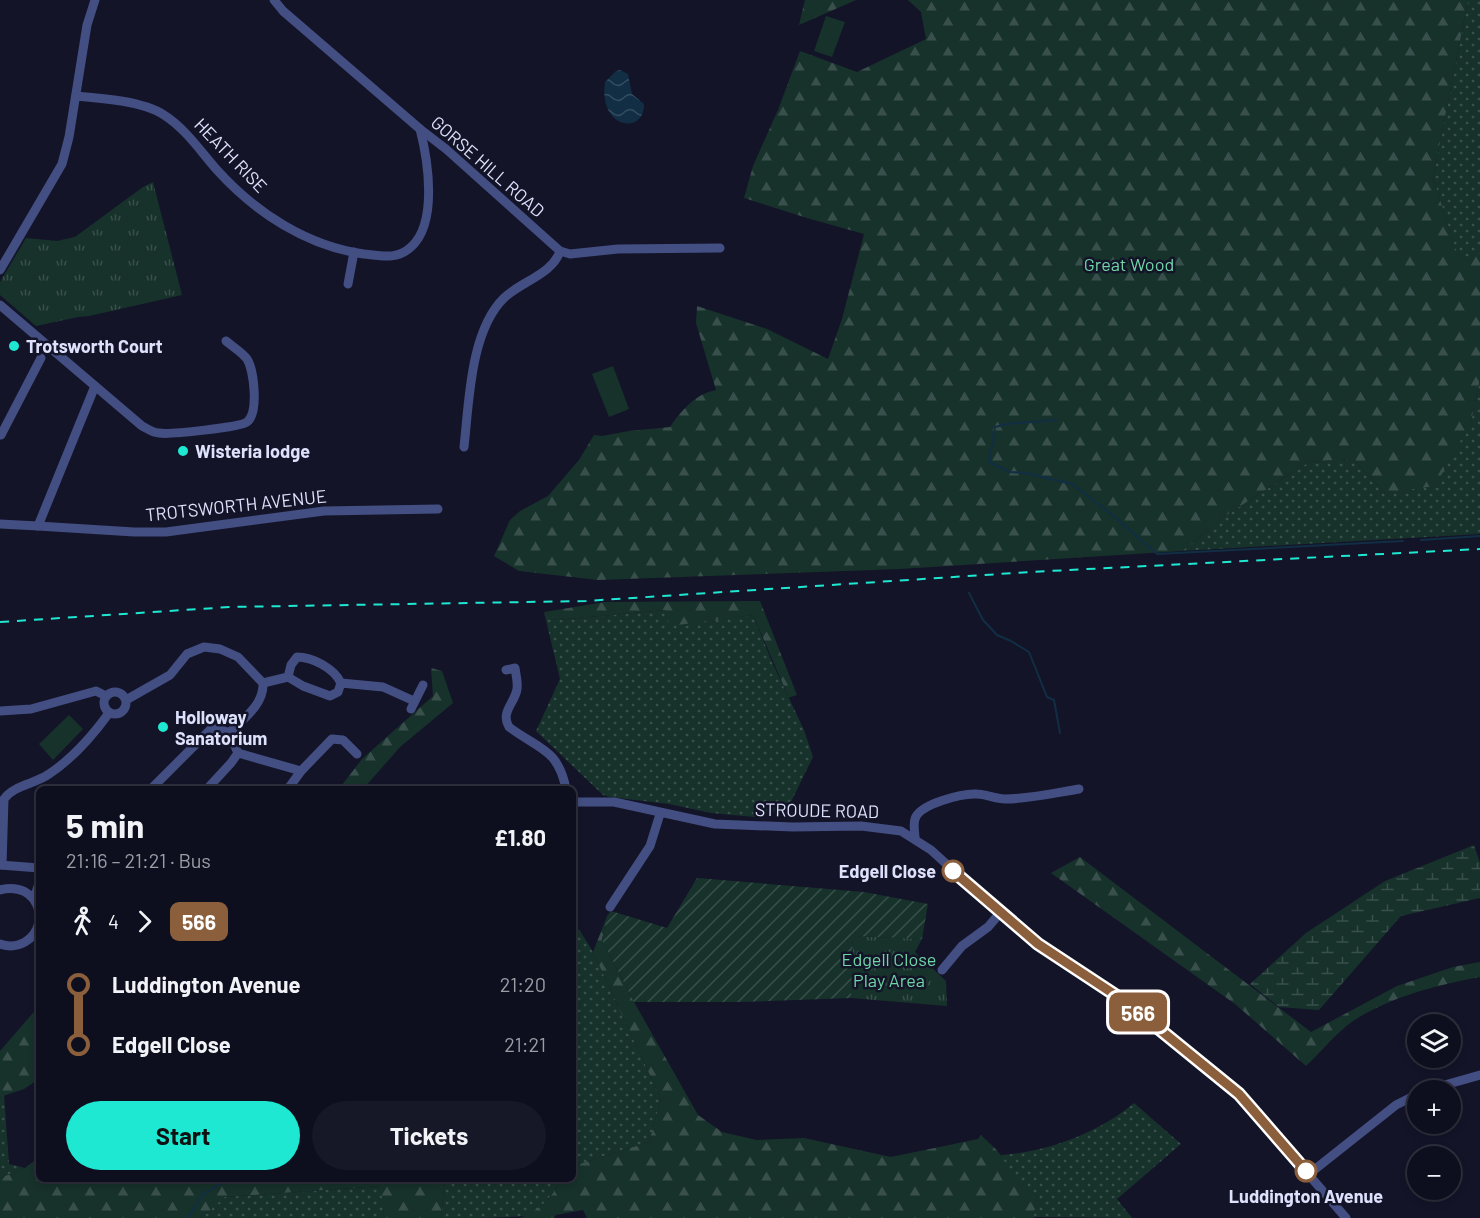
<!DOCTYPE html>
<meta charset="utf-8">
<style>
:root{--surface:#0e0f1e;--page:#171827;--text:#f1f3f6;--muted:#9b9ca4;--line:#2e2f3c;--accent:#1ee8d2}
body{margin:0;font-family:Barlow,sans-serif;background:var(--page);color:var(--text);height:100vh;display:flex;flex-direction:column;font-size:22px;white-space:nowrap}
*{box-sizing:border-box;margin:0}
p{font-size:20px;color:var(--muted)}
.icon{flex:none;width:33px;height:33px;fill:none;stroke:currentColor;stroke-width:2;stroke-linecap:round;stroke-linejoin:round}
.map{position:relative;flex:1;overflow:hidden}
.sheet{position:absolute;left:36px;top:786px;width:540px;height:396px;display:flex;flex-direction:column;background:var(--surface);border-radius:9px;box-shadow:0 3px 9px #0003,0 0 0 2px var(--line)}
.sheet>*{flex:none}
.badge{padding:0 12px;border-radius:9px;font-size:21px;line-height:39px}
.buttons{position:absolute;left:1407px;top:1014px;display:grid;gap:12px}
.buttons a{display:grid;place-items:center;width:54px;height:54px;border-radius:50%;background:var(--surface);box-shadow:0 3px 9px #0003,0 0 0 2px var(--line);font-size:30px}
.map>.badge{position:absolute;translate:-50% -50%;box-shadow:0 0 0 3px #fff}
.legs{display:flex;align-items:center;gap:9px;height:66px;padding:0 30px;font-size:20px}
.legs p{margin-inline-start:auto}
.headline{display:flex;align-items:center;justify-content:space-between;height:102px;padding:0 30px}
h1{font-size:33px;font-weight:700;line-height:45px}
.cta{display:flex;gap:12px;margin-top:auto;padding:12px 30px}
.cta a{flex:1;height:69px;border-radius:36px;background:var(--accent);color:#111;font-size:24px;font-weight:700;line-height:69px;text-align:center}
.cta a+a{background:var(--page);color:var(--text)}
ul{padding:0 30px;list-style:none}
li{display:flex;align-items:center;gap:21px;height:60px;font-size:22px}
li i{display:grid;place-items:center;width:9px;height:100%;margin:0 8px;background:currentColor}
li i::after{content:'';width:15px;height:15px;margin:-8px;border:4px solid;border-radius:50%;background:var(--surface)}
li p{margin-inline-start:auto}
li:first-child i{background:linear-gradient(#0000 50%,currentColor 0)}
li:last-child i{background:linear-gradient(currentColor 50%,#0000 0)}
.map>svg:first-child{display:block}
.grass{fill:url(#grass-dots)}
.forest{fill:url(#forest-firs)}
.wetland{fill:url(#wetland-marsh)}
.park{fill:url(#park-tufts)}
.garden{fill:url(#garden-furrows)}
.pitch{fill:#17322b}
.water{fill:url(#water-waves)}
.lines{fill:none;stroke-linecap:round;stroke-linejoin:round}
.stream{stroke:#112e44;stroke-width:2}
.minor{stroke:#434e82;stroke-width:9}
.rail{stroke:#1ee8d2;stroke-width:2;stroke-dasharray:9 8;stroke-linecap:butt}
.line-1-casing{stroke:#fff;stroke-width:14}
.line-1{stroke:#8b5e3c;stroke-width:9}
.poi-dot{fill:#1ee8d2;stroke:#131428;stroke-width:2}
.stop-1-dot{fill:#fff;stroke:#8b5e3c;stroke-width:3}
.labels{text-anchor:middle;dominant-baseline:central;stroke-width:5;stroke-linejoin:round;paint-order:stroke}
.street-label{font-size:18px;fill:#dee1fc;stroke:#131428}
.park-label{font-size:18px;fill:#70d5a7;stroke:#131428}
.poi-label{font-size:18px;font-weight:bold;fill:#dee1fc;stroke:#131428;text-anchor:start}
.stop-label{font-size:18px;font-weight:bold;fill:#dee1fc;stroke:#131428;text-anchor:end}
</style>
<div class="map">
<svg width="1480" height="1218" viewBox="0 0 1480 1218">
<defs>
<pattern id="grass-dots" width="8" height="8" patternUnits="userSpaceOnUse" patternTransform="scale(1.5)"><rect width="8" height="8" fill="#17322b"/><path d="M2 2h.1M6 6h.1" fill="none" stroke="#384f4b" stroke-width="1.8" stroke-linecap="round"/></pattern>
<pattern id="forest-firs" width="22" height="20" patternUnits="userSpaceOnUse" patternTransform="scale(1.5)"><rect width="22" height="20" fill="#17322b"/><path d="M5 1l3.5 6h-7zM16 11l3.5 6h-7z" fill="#384f4b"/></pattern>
<pattern id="wetland-marsh" width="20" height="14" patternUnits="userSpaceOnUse" patternTransform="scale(1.5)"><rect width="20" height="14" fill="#17322b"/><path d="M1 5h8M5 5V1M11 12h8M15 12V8" fill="none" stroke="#384f4b"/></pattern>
<pattern id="park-tufts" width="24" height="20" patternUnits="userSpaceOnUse" patternTransform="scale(1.5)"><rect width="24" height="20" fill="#17322b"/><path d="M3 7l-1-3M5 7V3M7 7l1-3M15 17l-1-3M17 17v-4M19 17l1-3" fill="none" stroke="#384f4b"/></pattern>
<pattern id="garden-furrows" width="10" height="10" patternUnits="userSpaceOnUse" patternTransform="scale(1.5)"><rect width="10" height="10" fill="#17322b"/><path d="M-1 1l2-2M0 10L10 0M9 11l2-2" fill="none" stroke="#384f4b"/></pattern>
<pattern id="water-waves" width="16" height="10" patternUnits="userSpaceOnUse" patternTransform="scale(1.5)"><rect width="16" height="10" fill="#112e44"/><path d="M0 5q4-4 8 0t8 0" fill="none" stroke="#334c60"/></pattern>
</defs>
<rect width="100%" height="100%" fill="#131428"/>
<!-- grass -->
<g class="grass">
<path d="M1468,0h12v254l-21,6 -26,-82z"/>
<path d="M1480,379v155l-298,17 46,-37 81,-52 44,-3 32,34 86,-71z"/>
<path d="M665,610l6,15 82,-10 19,47 32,68 9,27 -25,51 -33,9 -44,-4 -42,-9 -59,-7 -7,-2 -67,-64 24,-52 -16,-67 12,8z"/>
<path d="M579,929l14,23 68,147 -12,43 -76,24v-231z"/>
<path d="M4,1095l5,69 16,4 -25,10v-81z"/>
<path d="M1134,1103l47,41 -64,55 15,19 -99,-1 5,-21c-15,-9 -31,-23 -37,-41 47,-3 97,-22 133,-52z"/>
<path d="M445,1179h116c-4,10 -20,30 -30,36 -15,3 -70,3 -90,3z"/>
<path d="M382,1186l2,32h-183l23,-21z"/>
</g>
<!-- forest -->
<g class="forest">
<path d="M805,0h51l-57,25z"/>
<path d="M908,0h560l-35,178 26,81 21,-5v125l-9,43 -36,64 -50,7 -32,-34 -44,3 -81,52 -46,37 -282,18 -302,11 -79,-9 -25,-15 16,-36 10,-9 28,-15 31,-36 15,-25 8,1 27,-5 41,-4c12,-17 25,-33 46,-37l-20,-67 1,-17 70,23 61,30 14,-40 22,-85 -57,-16 -63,-20 9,-32 25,-56 22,-59 57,21 69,-33 -5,-27z"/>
<path d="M760,601l37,94 -16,5 7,-4 -35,-81 -83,11 -5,-16 -109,10 -12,-8 61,-10z"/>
<path d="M431,668l11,3 11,32 -53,44 -37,42h-24l23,-30 71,-63z"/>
<path d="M1080,857l231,175 86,-46 56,-19 27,-5v15c-43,8 -90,20 -127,44 -17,12 -32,31 -47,45l-71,-62 -184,-131z"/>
<path d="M607,916l-5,24 32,62 64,113 24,17 35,8 47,-2 87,19 87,-18 3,-4c7,7 16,14 21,22 9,17 20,29 36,39l-5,21 2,1h-448l-4,-8 -27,5 -2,3h-35c18,-5 35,-22 42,-39h12v-13l76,-24 12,-43 -68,-147z"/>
<path d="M39,1006v73l-15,10 -24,8v-46z"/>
<path d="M39,1157v22h406l-4,39h-57l-3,-32 -156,11 -24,21h-201v-40l25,-10z"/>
</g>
<!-- wetland -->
<path class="wetland" d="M1474,845l6,18v35l-79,18 -82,94 -40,-3 -29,-23 56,-51 79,-52z"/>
<!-- park -->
<g class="park">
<path d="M153,182l29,113 -93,21 -11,1 -42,9 -36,-31v-13l26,-44 31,3 18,-4 68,-50z"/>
<path d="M853,936l69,3 -7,13 31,29 1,25 -96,-8z"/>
</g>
<!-- garden -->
<path class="garden" d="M697,878l167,14 64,12 -6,35 -69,-3 -2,62 -111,4h-106l-32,-62 5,-24 4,-5 56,17z"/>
<!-- pitch -->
<g class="pitch">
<path d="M826,16l19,6 -13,35 -18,-6z"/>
<path d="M613,366l16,43 -20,8 -17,-43z"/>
<path d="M69,715l14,14 -30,31 -14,-16z"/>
</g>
<!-- water -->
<path class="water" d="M620,70l8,4 4,20 12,10c1,31 -46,26 -39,-22l11,-11z"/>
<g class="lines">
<!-- stream -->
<g class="stream">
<path d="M1056,420l-49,4 -12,3 -6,35 21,10 16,1 46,11 38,29 47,41 246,-13"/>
<path d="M1421,540l59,-4"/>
<path d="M969,593l14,27 14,15 14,6 18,11 18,45 7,3 6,33"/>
<path d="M188,1218l15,-24 26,-15"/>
</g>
<!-- minor -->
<g class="minor">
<path d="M274,0l9,11 137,118 26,20 114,102 10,3 48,-5 102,-1"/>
<path d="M76,96c25,2 67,5 88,19 22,14 37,37 53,55 39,43 90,76 147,84 18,2 33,6 47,-7 27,-24 17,-87 9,-118"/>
<path d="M0,270l62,-106 7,-27 18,-112 8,-25"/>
<path d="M348,284l6,-32"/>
<path d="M0,305l142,121c6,3 11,7 17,7 10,2 82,-6 88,-11 12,-9 7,-52 0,-63 -5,-7 -14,-12 -21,-18"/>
<path d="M95,386l-57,140 96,6h32l158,-21 114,-2"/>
<path d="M1,435l40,-77"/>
<path d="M464,447c5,-44 6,-116 40,-149 16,-16 49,-24 56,-47"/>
<path d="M0,524l38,2"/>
<path d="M506,670l9,-2c1,7 3,14 2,21 -2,14 -17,23 -8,38 29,22 49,21 57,62"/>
<path d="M288,677l15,9 27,10 8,-4 3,-9"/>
<path d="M263,683l25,-6 3,-12 6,-8c15,0 37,11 44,26l42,4 31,14"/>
<circle cx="115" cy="703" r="11"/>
<path d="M126,700l44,-25 17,-21 17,-7 16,2 18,8 25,26c1,22 -20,36 -34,50"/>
<path d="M411,709l12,-24"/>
<path d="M0,711l31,-2 65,-18 10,5"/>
<path d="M238,753l63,18"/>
<path d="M151,789l60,-60 5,-2 13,6 9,20 -7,10 -24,26"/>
<path d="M288,789l13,-18 31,-32 11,1 14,14"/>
<path d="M573,802h41l101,22 78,3 68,-1 40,5 30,19 69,63 38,31 88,58 113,92 107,124"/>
<path d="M915,838c0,-5 -2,-13 0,-19 4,-15 48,-26 62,-25 9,0 18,5 28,5 24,0 50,-6 74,-10"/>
<path d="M0,865l39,3"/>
<path d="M2,865l2,-66c10,-14 31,-15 45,-25 23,-15 44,-39 60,-61"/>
<path d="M0,890c18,-5 34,2 39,21"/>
<path d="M34,899l5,-16"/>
<path d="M610,907l40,-61 10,-32"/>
<path d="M0,944c17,6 35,-3 39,-22"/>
<path d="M942,970l20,-24 26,-19 12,-14"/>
<path d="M1427,1090l53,-15"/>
<path d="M1309,1174l87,-69 22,-11"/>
</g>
<!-- rail -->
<path class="rail" d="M0,622l230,-15 356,-6 444,-29 450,-23"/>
</g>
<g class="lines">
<!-- line-1 casing -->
<g class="line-1-casing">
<path id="line-1" d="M953,871l85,73 88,58 113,92 67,77"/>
</g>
<!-- line-1 -->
<use href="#line-1" class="line-1"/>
</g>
<!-- markers -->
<g class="poi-dot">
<circle cx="14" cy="346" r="6"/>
<circle cx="183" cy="451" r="6"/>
<circle cx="163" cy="727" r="6"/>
</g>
<g class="stop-1-dot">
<circle cx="953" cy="871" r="10"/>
<circle cx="1306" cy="1171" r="10"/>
</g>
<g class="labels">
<!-- street labels -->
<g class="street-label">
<text transform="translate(231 155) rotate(46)">HEATH RISE</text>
<text transform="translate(488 166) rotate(41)">GORSE HILL ROAD</text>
<text transform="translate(236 505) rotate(-6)">TROTSWORTH AVENUE</text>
<text transform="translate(817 810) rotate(1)">STROUDE ROAD</text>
</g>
<!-- park labels -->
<g class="park-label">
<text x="1129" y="264">Great Wood</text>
<text x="889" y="959">Edgell Close<tspan x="889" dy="21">Play Area</tspan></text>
</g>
<!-- poi labels -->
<g class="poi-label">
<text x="26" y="346">Trotsworth Court</text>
<text x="195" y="451">Wisteria lodge</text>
<text x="175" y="717">Holloway<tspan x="175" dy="21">Sanatorium</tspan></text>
</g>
<!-- stop labels -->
<g class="stop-label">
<text x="936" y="871">Edgell Close</text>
<text x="1306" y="1196" text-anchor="middle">Luddington Avenue</text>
</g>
</g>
</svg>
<div class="buttons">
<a><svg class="icon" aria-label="layers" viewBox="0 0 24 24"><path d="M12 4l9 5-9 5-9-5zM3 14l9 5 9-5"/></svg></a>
<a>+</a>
<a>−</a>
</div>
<b class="badge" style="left:1138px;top:1012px;background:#8b5e3c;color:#fff">566</b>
<section class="sheet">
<div class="headline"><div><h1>5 min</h1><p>21:16 – 21:21 · Bus</p></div><b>£1.80</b></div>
<div class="legs"><svg class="icon" aria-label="walk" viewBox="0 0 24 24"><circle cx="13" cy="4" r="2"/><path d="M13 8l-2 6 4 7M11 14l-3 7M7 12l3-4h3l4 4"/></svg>4<svg class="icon" aria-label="forward" viewBox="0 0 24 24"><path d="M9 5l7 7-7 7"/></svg><b class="badge" style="background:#8b5e3c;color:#fff">566</b></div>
<ul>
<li><i style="color:#8b5e3c"></i><b>Luddington Avenue</b><p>21:20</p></li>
<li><i style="color:#8b5e3c"></i><b>Edgell Close</b><p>21:21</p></li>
</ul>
<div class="cta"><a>Start</a><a>Tickets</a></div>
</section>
</div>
